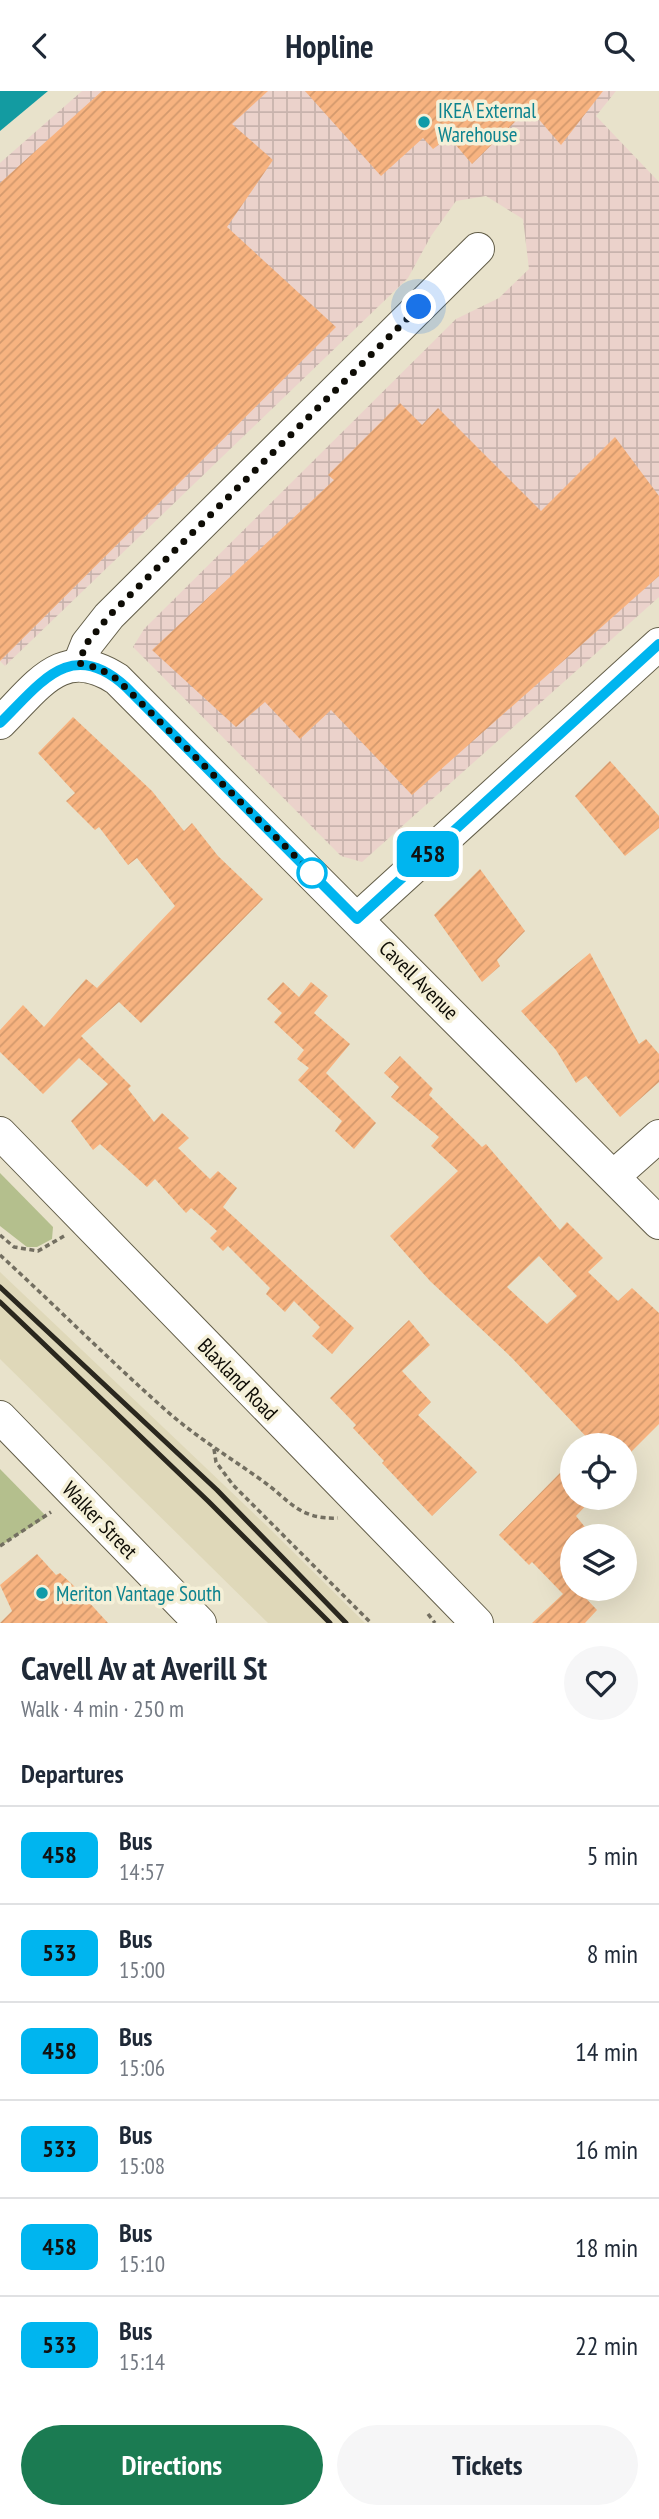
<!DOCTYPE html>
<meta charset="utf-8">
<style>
:root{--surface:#fff;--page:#f6f6f7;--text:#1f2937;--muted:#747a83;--line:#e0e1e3;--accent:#1b7b52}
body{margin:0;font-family:"PT Sans Narrow",sans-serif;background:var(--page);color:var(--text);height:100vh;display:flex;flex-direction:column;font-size:26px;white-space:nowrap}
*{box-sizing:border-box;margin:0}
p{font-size:23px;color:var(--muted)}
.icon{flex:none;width:38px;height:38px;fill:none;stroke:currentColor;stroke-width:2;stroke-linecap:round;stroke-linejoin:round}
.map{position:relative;height:1532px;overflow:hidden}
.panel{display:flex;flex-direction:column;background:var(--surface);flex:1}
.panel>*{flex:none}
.badge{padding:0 14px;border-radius:10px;font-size:24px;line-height:46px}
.controls{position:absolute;left:560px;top:1342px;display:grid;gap:14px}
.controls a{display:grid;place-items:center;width:77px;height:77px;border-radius:50%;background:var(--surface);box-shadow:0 7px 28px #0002;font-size:35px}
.you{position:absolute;width:35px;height:35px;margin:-18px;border:5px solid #fff;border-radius:50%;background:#1a73e8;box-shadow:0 0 0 10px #1a73e833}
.map>.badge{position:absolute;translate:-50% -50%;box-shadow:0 0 0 4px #fff}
h2{padding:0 21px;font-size:26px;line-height:63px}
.round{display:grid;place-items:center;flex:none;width:74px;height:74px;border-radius:37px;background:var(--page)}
.overview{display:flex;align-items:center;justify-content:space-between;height:119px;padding:0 21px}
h1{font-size:33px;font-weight:600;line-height:52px}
.button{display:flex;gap:14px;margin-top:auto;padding:14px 21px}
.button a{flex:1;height:80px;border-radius:42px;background:var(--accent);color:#fff;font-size:28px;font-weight:600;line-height:80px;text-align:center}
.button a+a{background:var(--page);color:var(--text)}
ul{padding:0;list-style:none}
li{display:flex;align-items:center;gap:21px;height:98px;padding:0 21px;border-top:2px solid var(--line)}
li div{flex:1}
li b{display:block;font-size:26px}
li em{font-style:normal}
li .badge{min-width:77px;font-weight:700;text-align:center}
header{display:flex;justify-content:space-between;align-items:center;height:91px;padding:0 21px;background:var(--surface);font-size:32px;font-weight:600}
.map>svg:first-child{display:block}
.industrial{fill:url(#industrial-grid)}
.built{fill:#dfd8b9}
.green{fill:#b4bf8d}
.water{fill:#139ba1}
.building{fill:url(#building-hatch);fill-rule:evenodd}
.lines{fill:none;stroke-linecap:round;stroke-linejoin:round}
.minor-casing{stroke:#625d48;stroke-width:34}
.path{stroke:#736f61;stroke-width:3.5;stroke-dasharray:5 3.5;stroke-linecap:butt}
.minor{stroke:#fff;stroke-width:32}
.rail{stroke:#2a271e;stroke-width:5}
.line-casing{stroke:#fff;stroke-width:16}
.line{stroke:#00b5ef;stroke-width:10}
.walk{stroke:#0e0c05;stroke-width:7;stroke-dasharray:0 12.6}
.culture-dot{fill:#0f9aa8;stroke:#f5f0d8;stroke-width:2.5}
.stop-dot{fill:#fff;stroke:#00b5ef;stroke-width:3.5}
.labels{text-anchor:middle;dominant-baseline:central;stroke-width:7;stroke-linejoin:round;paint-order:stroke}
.culture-label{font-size:21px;fill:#0d838f;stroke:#f5f0d8;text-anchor:start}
.street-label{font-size:21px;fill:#0e0c05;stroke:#f5f0d8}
</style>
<header><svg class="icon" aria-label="back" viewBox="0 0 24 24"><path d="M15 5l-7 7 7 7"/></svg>Hopline<svg class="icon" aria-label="search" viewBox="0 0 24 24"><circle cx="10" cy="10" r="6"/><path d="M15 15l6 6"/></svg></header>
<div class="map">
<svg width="659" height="1532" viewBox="0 0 659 1532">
<defs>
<pattern id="industrial-grid" width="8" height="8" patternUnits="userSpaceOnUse" patternTransform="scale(1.75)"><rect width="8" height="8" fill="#ebd2cb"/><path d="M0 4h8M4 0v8" fill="none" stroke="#c8b3ad"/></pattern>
<pattern id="building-hatch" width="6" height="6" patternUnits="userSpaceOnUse" patternTransform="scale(1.75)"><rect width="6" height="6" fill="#f7b380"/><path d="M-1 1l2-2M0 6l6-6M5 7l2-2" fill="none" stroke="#d3996d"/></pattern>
</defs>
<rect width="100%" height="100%" fill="#e8e2cb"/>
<!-- industrial -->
<path class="industrial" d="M82,0h534l-20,25 63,66v415l-297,265 -21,-6 -208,-209 11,-18 312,-310 43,-21 30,-29 -6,-50 -37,-23 -30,5 -25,35 -23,42 -403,388 -5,-5v-498z"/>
<!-- built -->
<path class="built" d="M0,1181l267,254 98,97h-97l-268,-264z"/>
<!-- green -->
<g class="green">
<path d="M0,1082l53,54 -1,12 -15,8h-10l-27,-21z"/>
<path d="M0,1378l47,48 -47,29z"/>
</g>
<!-- water -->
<path class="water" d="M0,0h48l-48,40z"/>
<!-- building -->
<g class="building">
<path d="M102,0h166l-36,33 41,36 -46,67 109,100 -336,334v-478z"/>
<path d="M305,0h298l-42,54 -32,-37 -57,56 -23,-27 -16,12 -10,-11 -42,38z"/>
<path d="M400,312l22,22 16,-17 103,103 74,-74 44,59v80l-247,219 -81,-85 -31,29 -35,-37 -29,25 -84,-77 182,-170 -6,-5z"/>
<path d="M73,626l79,74 32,40 8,-8 26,33 45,43 -122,124 -22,-21 -38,34 50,50 -3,3 26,33 8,-9 27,25 -11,10 32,31 8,-8 19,17 -14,19 131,121 -22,26 -20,-18 8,-9 -26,-26 -9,11 -19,-18 4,-6 -42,-42 -5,5 -13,-13 7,-7 -26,-23 -5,5 -31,-34 -8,8 -47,-43 -7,6 -22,-29 37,-37 -29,-26 -36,36 -43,-42v-22l23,-25 21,22 42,-48 11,9 78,-82 -38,-48 -9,7 -29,-38 -4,3 -29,-29 9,-8 -37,-40z"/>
<path d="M610,670l49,55v12l-34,28 -50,-60z"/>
<path d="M480,778l45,62 -28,29 3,6 -18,16 -48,-67z"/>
<path d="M590,862l49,91 7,-5 13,15v28l-39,35 -34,-41 -10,7 -20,-33 -35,-39z"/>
<path d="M283,891l16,15 12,-15 17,14 -14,17 36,31 -24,29 50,50 -22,26 -19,-18 7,-10 -44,-41 11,-12 -12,-9 7,-9 -30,-28 8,-9 -15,-14z"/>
<path d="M400,965l33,33 -4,6 53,52 4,-3 74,86 7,-8 36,36 -15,14 30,29 14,-13 27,25v111l-34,34v-13h-31l-82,-87 -82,-77 -40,-45 68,-65 -27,-25 8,-9 -48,-40 8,-10 -15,-14zM539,1165l38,40 -30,28 -40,-37z"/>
<path d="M409,1229l21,25 -28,26 29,31 -13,13 59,57 -45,44 -50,-53 2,-2 -31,-33 3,-3 -26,-27z"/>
<path d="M561,1381l11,11v15h21l-17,18 17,21h-21v52h5l20,21 -12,13h-53l31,-29 -31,-32 -3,3 -30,-30z"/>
<path d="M37,1463l19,21 4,-2 14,13 34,37h-108l12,-12 -12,-26z"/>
</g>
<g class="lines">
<!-- minor casing -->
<g class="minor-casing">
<g id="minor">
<path d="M79,573l8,-20 22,-28 369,-367"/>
<path d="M0,632c37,-36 62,-80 117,-44l542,544"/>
<path d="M357,828l302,-275"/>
<path d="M0,1042l477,490"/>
<path d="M614,1085l45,-40"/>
<path d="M0,1326l200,206"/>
</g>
</g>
<!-- path -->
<g class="path">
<path d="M0,1144l14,12 24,4 26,-15"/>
<path d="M0,1164c57,52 111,107 169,158 29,25 60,44 91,66 29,20 38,41 78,39"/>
<path d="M214,1358l2,13 17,23 138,138"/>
<path d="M0,1455l51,-34"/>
<path d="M428,1523l7,9"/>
</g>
<!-- minor -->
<use href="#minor" class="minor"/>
<!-- rail -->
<g class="rail">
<path d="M0,1196l217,203 129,133"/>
<path d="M0,1211l208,199 122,122"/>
</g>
</g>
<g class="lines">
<!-- line casing -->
<g class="line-casing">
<path id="line" d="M0,632c40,-39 71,-87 126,-36l231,232 302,-275"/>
</g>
<!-- line -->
<use href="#line" class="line"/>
<!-- walk -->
<path class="walk" d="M312,782l-195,-194 -19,-11 -19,-5 7,-19 23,-28 310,-309"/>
</g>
<!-- markers -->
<g class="culture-dot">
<circle cx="424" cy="31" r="7"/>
<circle cx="42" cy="1502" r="7"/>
</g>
<circle class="stop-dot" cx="312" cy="782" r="14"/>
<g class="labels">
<!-- culture labels -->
<g class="culture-label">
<text x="438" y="19">IKEA External<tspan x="438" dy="24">Warehouse</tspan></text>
<text x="56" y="1502">Meriton Vantage South</text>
</g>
<!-- street labels -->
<g class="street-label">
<text transform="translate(419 889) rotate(45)">Cavell Avenue</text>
<text transform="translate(238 1288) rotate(46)">Blaxland Road</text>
<text transform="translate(100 1429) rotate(46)">Walker Street</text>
</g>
</g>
</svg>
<div class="controls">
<a><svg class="icon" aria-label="locate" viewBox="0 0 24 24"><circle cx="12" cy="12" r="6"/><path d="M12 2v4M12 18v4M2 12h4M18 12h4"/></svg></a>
<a><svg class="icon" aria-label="layers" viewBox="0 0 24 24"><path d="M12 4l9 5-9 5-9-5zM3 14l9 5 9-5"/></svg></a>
</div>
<div class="you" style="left:419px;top:216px"></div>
<b class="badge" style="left:428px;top:763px;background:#00b5ef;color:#111">458</b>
</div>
<section class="panel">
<div class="overview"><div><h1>Cavell Av at Averill St</h1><p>Walk · 4 min · 250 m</p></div><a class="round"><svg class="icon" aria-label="heart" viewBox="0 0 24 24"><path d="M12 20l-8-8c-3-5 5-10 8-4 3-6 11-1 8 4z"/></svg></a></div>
<h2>Departures</h2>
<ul>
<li><span class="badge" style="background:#00b5ef;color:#111">458</span><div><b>Bus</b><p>14:57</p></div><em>5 min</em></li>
<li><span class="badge" style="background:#00b5ef;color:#111">533</span><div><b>Bus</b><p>15:00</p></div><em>8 min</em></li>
<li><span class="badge" style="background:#00b5ef;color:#111">458</span><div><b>Bus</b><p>15:06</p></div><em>14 min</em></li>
<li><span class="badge" style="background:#00b5ef;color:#111">533</span><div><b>Bus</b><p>15:08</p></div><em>16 min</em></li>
<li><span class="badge" style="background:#00b5ef;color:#111">458</span><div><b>Bus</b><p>15:10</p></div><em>18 min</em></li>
<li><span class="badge" style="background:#00b5ef;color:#111">533</span><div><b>Bus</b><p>15:14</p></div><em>22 min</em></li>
</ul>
<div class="button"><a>Directions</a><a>Tickets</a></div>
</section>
